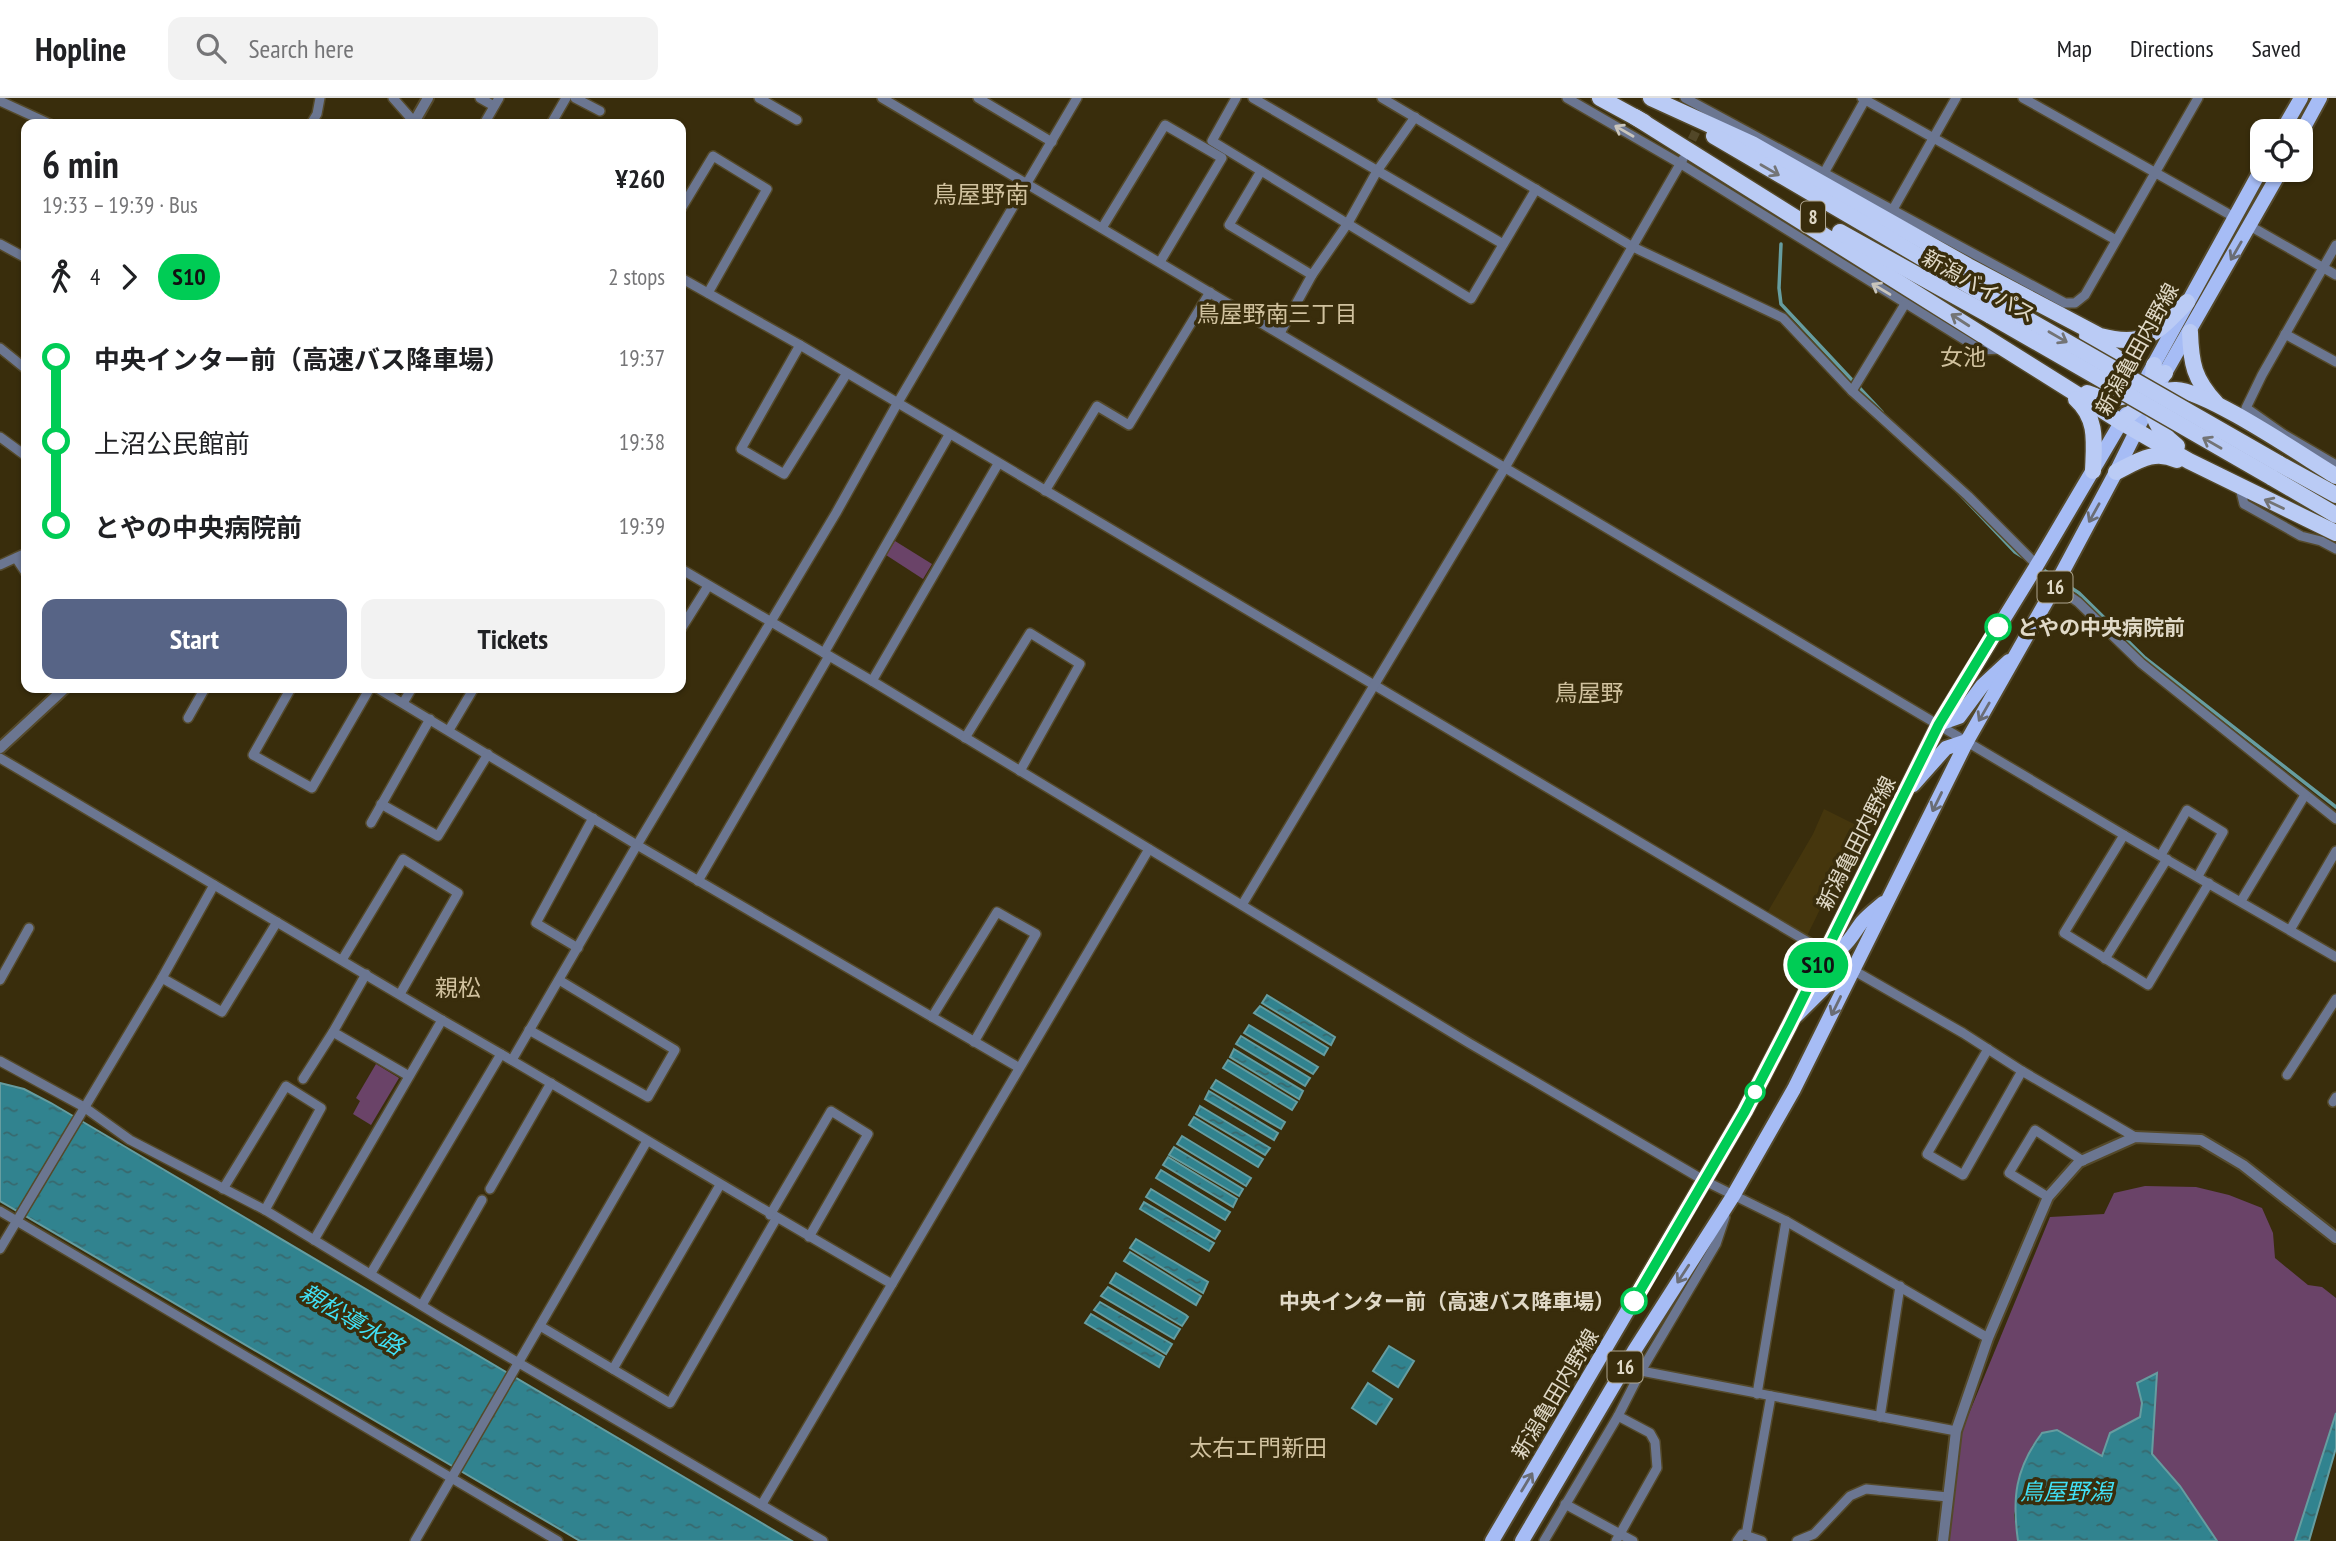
<!DOCTYPE html>
<meta charset="utf-8">
<style>
:root{--surface:#fff;--page:#f2f2f2;--text:#202124;--muted:#757577;--line:#e0e0e0;--accent:#576486}
body{margin:0;font-family:"PT Sans Narrow","Noto Sans JP",sans-serif;background:var(--page);color:var(--text);height:100vh;display:flex;flex-direction:column;font-size:26px;white-space:nowrap}
*{box-sizing:border-box;margin:0}
p{font-size:23px;color:var(--muted)}
.icon{flex:none;width:38px;height:38px;fill:none;stroke:currentColor;stroke-width:2;stroke-linecap:round;stroke-linejoin:round}
.map{position:relative;flex:1;overflow:hidden}
.drawer{position:absolute;left:21px;top:21px;width:665px;height:574px;display:flex;flex-direction:column;background:var(--surface);border-radius:14px;box-shadow:0 2px 5px #0004}
.drawer>*{flex:none}
.badge{padding:0 14px;border-radius:23px;font-size:24px;line-height:46px}
.tools{position:absolute;left:2250px;top:21px;display:grid;gap:14px}
.tools a{display:grid;place-items:center;width:63px;height:63px;border-radius:14px;background:var(--surface);box-shadow:0 2px 5px #0004;font-size:35px}
.map>.badge{position:absolute;translate:-50% -50%;box-shadow:0 0 0 4px #fff}
.legs{display:flex;align-items:center;gap:10px;height:77px;padding:0 21px;font-size:23px}
.legs p{margin-inline-start:auto}
.head{display:flex;align-items:center;justify-content:space-between;height:119px;padding:0 21px}
h1{font-size:38px;font-weight:800;line-height:52px}
.primary-button{display:flex;gap:14px;margin-top:auto;padding:14px 21px}
.primary-button a{flex:1;height:80px;border-radius:14px;background:var(--accent);color:#fff;font-size:28px;font-weight:800;line-height:80px;text-align:center}
.primary-button a+a{background:var(--page);color:var(--text)}
ul{padding:0 21px;list-style:none}
li{display:flex;align-items:center;gap:24px;height:84px;font-size:26px}
li i{display:grid;place-items:center;width:10px;height:100%;margin:0 9px;background:currentColor}
li i::after{content:'';width:18px;height:18px;margin:-9px;border:5px solid;border-radius:50%;background:var(--surface)}
li p{margin-inline-start:auto}
li:first-child i{background:linear-gradient(#0000 50%,currentColor 0)}
li:last-child i{background:linear-gradient(currentColor 50%,#0000 0)}
header{display:flex;align-items:center;gap:42px;box-sizing:border-box;height:98px;padding:0 35px;background:var(--surface);border-bottom:2px solid var(--line)}
header strong{font-size:33px}
nav{display:flex;gap:38px;margin-inline-start:auto;font-size:24px}
.search{width:490px;height:63px;background:var(--page);display:flex;align-items:center;gap:18px;box-sizing:border-box;padding:0 24px;border-radius:14px;color:var(--muted);font-size:26px}
.map>svg:first-child{display:block}
.built{fill:#45360d}
.green{fill:#6a4368}
.water{fill:url(#water-ripples);stroke:#669da0;stroke-width:2}
.lines{fill:none;stroke-linecap:round;stroke-linejoin:round}
.stream{stroke:#669da0;stroke-width:3.5}
.minor-tunnel{stroke:#524728;stroke-width:9;stroke-dasharray:9 4.5;stroke-linecap:butt}
.minor-casing{stroke:#54492a;stroke-width:12}
.tertiary-casing{stroke:#54492a;stroke-width:14}
.primary-casing{stroke:#54492a;stroke-width:18}
.trunk-casing{stroke:#54492a;stroke-width:19}
.minor{stroke:#6b7691;stroke-width:9}
.tertiary{stroke:#6b7691;stroke-width:10}
.primary{stroke:#a6bcf5;stroke-width:14}
.trunk{stroke:#bacbf5;stroke-width:16}
.trunk-bridge-casing{stroke:#54492a;stroke-width:19;stroke-linecap:butt}
.trunk-bridge{stroke:#bacbf5;stroke-width:16}
.oneway{stroke:#c9c5bc}
.oneway2{stroke:#737475}
.oneway3{stroke:#6a6d75}
.line-1-casing{stroke:#fff;stroke-width:16}
.line-1{stroke:#0c5;stroke-width:10}
.stop-1-dot{fill:#fff;stroke:#0c5;stroke-width:3.5}
.labels{text-anchor:middle;dominant-baseline:central;stroke-width:7;stroke-linejoin:round;paint-order:stroke}
.shield{fill:#392d0c;stroke:#aea58f;stroke-width:2}
.shield-label{font-size:19px;font-weight:bold;fill:#e0d9c7}
.street-label{font-size:21px;fill:#e0d9c7;stroke:#392d0c}
.stop-label{font-size:21px;font-weight:bold;fill:#e0d9c7;stroke:#392d0c;text-anchor:start}
.neighbourhood-label{font-size:23px;fill:#d1c29f;stroke:#392d0c}
.water-label{font-size:23px;font-style:italic;fill:#41e0f5;stroke:#392d0c}
.quarter-label{font-size:24px;fill:#d1c29f;stroke:#392d0c}
</style>
<header>
<strong>Hopline</strong>
<div class="search"><svg class="icon" aria-label="search" viewBox="0 0 24 24"><circle cx="10" cy="10" r="6"/><path d="M15 15l6 6"/></svg>Search here</div>
<nav><a>Map</a><a>Directions</a><a>Saved</a></nav>
</header>
<div class="map">
<svg width="2336" height="1443" viewBox="0 0 2336 1443">
<defs>
<pattern id="water-ripples" width="26" height="14" patternUnits="userSpaceOnUse" patternTransform="scale(1.75)"><rect width="26" height="14" fill="#31838f"/><path d="M2 4q2-2 4 0t4 0M15 11q2-2 4 0t4 0" fill="none" stroke="#38696e"/></pattern>
</defs>
<rect width="100%" height="100%" fill="#392d0c"/>
<!-- built -->
<path class="built" d="M1824,711l36,18 -53,109 -40,-23 46,-79z"/>
<!-- green -->
<g class="green">
<path d="M895,443l37,23 -9,15 -37,-24z"/>
<path d="M376,966l23,14 -28,47 -18,-11 7,-13 -4,-3z"/>
<path d="M2145,1088l51,1 33,8 33,13 11,25 2,25 33,27 14,2 14,11v115l-41,128h-78l-37,-55 -28,-32 5,-80 -15,29 -2,14 -30,16 -8,24 -45,-27 -15,3 -10,13 -18,69 4,26h-69l12,-108 89,-216 54,-3 10,-21z"/>
</g>
<!-- water -->
<g class="water">
<path d="M1267,897l68,42 -4,8 -69,-42z"/>
<path d="M1260,908l68,42 -4,7 -70,-42z"/>
<path d="M1249,927l69,42 -5,7 -69,-41z"/>
<path d="M1241,938l69,42 -5,8 -69,-42z"/>
<path d="M1234,951l69,42 -4,8 -69,-42z"/>
<path d="M1228,962l69,42 -5,8 -69,-42z"/>
<path d="M1216,982l69,42 -4,7 -70,-41z"/>
<path d="M0,985l24,6 27,14 741,438h-212l-580,-340z"/>
<path d="M1209,993l69,42 -4,7 -69,-41z"/>
<path d="M1200,1008l70,42 -5,7 -69,-41z"/>
<path d="M1194,1019l69,42 -5,8 -69,-42z"/>
<path d="M1182,1038l69,42 -5,8 -69,-42z"/>
<path d="M1174,1049l69,42 -4,7 -70,-41z"/>
<path d="M1168,1059l69,42 -4,8 -70,-42z"/>
<path d="M1161,1072l69,42 -5,8 -69,-42z"/>
<path d="M1151,1091l69,42 -5,8 -69,-42z"/>
<path d="M1144,1104l70,41 -5,8 -69,-42z"/>
<path d="M1136,1141l72,43 -5,11 -73,-45z"/>
<path d="M1130,1154l71,44 -5,9 -72,-44z"/>
<path d="M1116,1175l70,42 2,2 -6,9 -72,-43z"/>
<path d="M1108,1189l72,42 -6,10 -73,-43z"/>
<path d="M1100,1204l72,42 -6,10 -72,-44z"/>
<path d="M1091,1216l73,43 -5,10 -74,-44z"/>
<path d="M1389,1248l25,15 -16,26 -25,-16z"/>
<path d="M2157,1275l-5,81 28,32 37,55h-199c-6,-43 -3,-72 24,-108l15,-3 45,26 8,-23 30,-16 2,-14 -5,-20z"/>
<path d="M1368,1285l24,16 -16,25 -24,-16z"/>
<path d="M2336,1315v35l-27,93h-14z"/>
</g>
<g class="lines">
<!-- stream -->
<g class="stream">
<path d="M1781,146l-2,44 2,16 101,108"/>
<path d="M1957,393l58,61 11,7"/>
<path d="M2039,469l17,11"/>
<path d="M2062,484l17,11 66,65 191,149"/>
</g>
<!-- minor-tunnel -->
<path class="minor-tunnel" d="M1686,54l17,-35"/>
<!-- minor casing -->
<g class="minor-casing">
<g id="minor">
<path d="M393,0l23,26"/>
<path d="M480,0l14,8"/>
<path d="M575,0l25,13"/>
<path d="M759,0l38,22"/>
<path d="M882,0l1242,737 212,122"/>
<path d="M978,0l74,44"/>
<path d="M1236,0l-24,43 259,158 65,-110"/>
<path d="M1253,0l250,146"/>
<path d="M1382,0l251,149 150,71 69,73 116,105 69,69"/>
<path d="M1567,0l114,66 300,186 21,-1"/>
<path d="M1685,0l380,205h10l10,-8 113,-197"/>
<path d="M1862,0l254,142"/>
<path d="M2023,0l211,119"/>
<path d="M0,3l50,23"/>
<path d="M311,26l6,-10 3,-16"/>
<path d="M484,26l15,-26"/>
<path d="M551,26l15,-26"/>
<path d="M1261,73l-32,54 83,50"/>
<path d="M1824,75l42,-75"/>
<path d="M681,111l32,-53 54,33 -59,104"/>
<path d="M1892,113l64,-113"/>
<path d="M2250,128l86,49"/>
<path d="M1102,130l63,-103 57,33 -62,104"/>
<path d="M0,146l26,14"/>
<path d="M2336,147l-74,130 -16,33 37,26 53,31"/>
<path d="M681,180l119,67 1025,607"/>
<path d="M1280,235l32,-58 36,-52 29,-52 38,-54"/>
<path d="M2285,236l51,28"/>
<path d="M800,247l-59,104 43,25 63,-101"/>
<path d="M0,250l26,21"/>
<path d="M1852,293l53,-87"/>
<path d="M0,339l26,19"/>
<path d="M2240,390l4,16 57,32 20,5 15,8"/>
<path d="M1045,393l52,-85 32,19 81,-133"/>
<path d="M16,460l10,15"/>
<path d="M0,467l26,-12"/>
<path d="M681,471l191,112 597,362 236,138 81,40 202,117"/>
<path d="M2055,488l23,16 63,61 195,156"/>
<path d="M681,531l27,-43"/>
<path d="M824,555l125,-218"/>
<path d="M872,583l126,-217"/>
<path d="M291,590l-38,67 59,33 58,-100"/>
<path d="M377,590l260,157 381,222"/>
<path d="M403,605l9,-15"/>
<path d="M188,620l17,-30"/>
<path d="M449,632l25,-42"/>
<path d="M965,640l65,-105 50,31 -60,107"/>
<path d="M0,660l442,262c151,86 299,178 450,264"/>
<path d="M381,706l57,32 50,-82"/>
<path d="M371,725l59,-104"/>
<path d="M2124,737l-60,98 84,52 61,-102"/>
<path d="M2161,757l26,-45 36,22 -25,44"/>
<path d="M698,783l131,-225"/>
<path d="M2241,803l64,-106"/>
<path d="M1242,807l264,-439 177,-307"/>
<path d="M2290,832l46,-79"/>
<path d="M578,850l-42,-25 57,-105"/>
<path d="M2105,861l62,-100"/>
<path d="M342,862l61,-101 55,34 -58,101"/>
<path d="M1853,872l110,63 59,38 113,66"/>
<path d="M162,880l60,34 55,-90"/>
<path d="M0,882l29,-52"/>
<path d="M932,919l65,-105 39,22 -62,108"/>
<path d="M529,932l119,67 27,-47 -116,-70"/>
<path d="M333,934l76,44"/>
<path d="M1988,951l-61,105 36,21 59,-104"/>
<path d="M512,962l125,-215 199,-332 61,-109 180,-306"/>
<path d="M0,963l84,46 46,33 135,70 177,108 381,223"/>
<path d="M2287,977l49,-76"/>
<path d="M303,981l30,-47 33,-58"/>
<path d="M2333,1004l3,-5"/>
<path d="M223,1091l63,-103 35,22 -56,102"/>
<path d="M490,1091l61,-106"/>
<path d="M2048,1099l-39,-24 26,-43 48,31"/>
<path d="M0,1113l558,330"/>
<path d="M770,1117l61,-104 37,23 -59,103"/>
<path d="M314,1142l128,-220"/>
<path d="M0,1151l162,-271 52,-93"/>
<path d="M371,1175l130,-219"/>
<path d="M422,1207l60,-105"/>
<path d="M540,1228l130,77 106,-184"/>
<path d="M613,1271l107,-184"/>
<path d="M1641,1273l315,60"/>
<path d="M1757,1296l29,-173"/>
<path d="M1880,1319l20,-131"/>
<path d="M762,1406l387,-655"/>
<path d="M1565,1406l68,37"/>
<path d="M1746,1437l25,-139"/>
<path d="M415,1443l232,-400"/>
<path d="M1544,1443l74,-125 23,-45 75,-127 9,-27"/>
<path d="M1616,1443l41,-73 -2,-26 -5,-9 -32,-17"/>
<path d="M1737,1443l5,-7 20,7"/>
<path d="M1797,1443l17,-7 36,-38 16,-7 82,8"/>
</g>
</g>
<!-- tertiary casing -->
<g class="tertiary-casing">
<g id="tertiary">
<path d="M413,26l15,-26"/>
<path d="M0,650l65,-60"/>
<path d="M1943,1443l13,-110 32,-93 60,-141 31,-35 56,-25 66,3 42,25 93,73"/>
</g>
</g>
<!-- primary casing -->
<g class="primary-casing">
<g id="primary">
<path d="M2282,33l19,-33"/>
<path d="M2301,35l19,-35"/>
<path d="M2148,277l115,-209"/>
<path d="M1939,626l20,-7 23,-31 27,-25"/>
<path d="M1913,687l33,-37 21,-7"/>
<path d="M1825,854c20,1 26,-16 37,-30 6,-7 14,-13 21,-19"/>
<path d="M1796,918l37,-37 20,-9"/>
<path d="M1492,1443l253,-430 44,-85 150,-302 98,-159 89,-151"/>
<path d="M1522,1443l112,-190 99,-155 61,-107 173,-348 88,-155 61,-114 49,-99 116,-203"/>
</g>
</g>
<!-- trunk casing -->
<g class="trunk-casing">
<g id="trunk">
<path d="M1600,0l44,24"/>
<path d="M1651,0l101,46 216,122 132,70c45,12 57,-3 87,-34"/>
<path d="M1635,19l486,305 68,39 147,72"/>
<path d="M1714,38l285,167"/>
<path d="M1840,134l151,84"/>
<path d="M2190,234c1,32 4,47 26,71"/>
<path d="M2087,238l33,24 15,24"/>
<path d="M2154,267c-3,36 -9,56 23,81"/>
<path d="M2087,295c32,13 51,0 78,-20"/>
<path d="M2076,301c22,20 18,44 17,72"/>
<path d="M2121,324c15,-13 34,-33 55,-32 32,1 128,67 160,86"/>
<path d="M2278,365l58,32"/>
<path d="M2116,374c22,-11 38,-23 61,-12"/>
<path d="M2271,379l65,38"/>
</g>
</g>
<!-- minor -->
<use href="#minor" class="minor"/>
<!-- tertiary -->
<use href="#tertiary" class="tertiary"/>
<!-- primary -->
<use href="#primary" class="primary"/>
<!-- trunk -->
<use href="#trunk" class="trunk"/>
<!-- trunk-bridge casing -->
<g class="trunk-bridge-casing">
<g id="trunk-bridge">
<path d="M1999,205l279,160"/>
<path d="M1991,218l280,161"/>
</g>
</g>
<!-- trunk-bridge -->
<use href="#trunk-bridge" class="trunk-bridge"/>
</g>
<!-- one-way arrows -->
<defs><path id="oneway-shaft" d="M-6 0H5M1.5-3L5.5 0L1.5 3" fill="none" stroke-width="1.6" stroke-linecap="round" stroke-linejoin="round" transform="scale(1.75)"/></defs>
<g class="oneway">
<use href="#oneway-shaft" transform="translate(1624 33) rotate(-150)"/>
<use href="#oneway-shaft" transform="translate(1881 191) rotate(-149)"/>
</g>
<g class="oneway2">
<use href="#oneway-shaft" transform="translate(1770 72) rotate(30)"/>
<use href="#oneway-shaft" transform="translate(1960 222) rotate(-147)"/>
<use href="#oneway-shaft" transform="translate(2058 239) rotate(30)"/>
<use href="#oneway-shaft" transform="translate(2212 345) rotate(-150)"/>
<use href="#oneway-shaft" transform="translate(2274 406) rotate(-155)"/>
</g>
<g class="oneway3">
<use href="#oneway-shaft" transform="translate(2236 153) rotate(120)"/>
<use href="#oneway-shaft" transform="translate(2094 415) rotate(119)"/>
<use href="#oneway-shaft" transform="translate(1984 614) rotate(120)"/>
<use href="#oneway-shaft" transform="translate(1937 704) rotate(116)"/>
<use href="#oneway-shaft" transform="translate(1836 908) rotate(116)"/>
<use href="#oneway-shaft" transform="translate(1683 1176) rotate(123)"/>
<use href="#oneway-shaft" transform="translate(1527 1384) rotate(-59)"/>
</g>
<g class="lines">
<!-- line-1 casing -->
<g class="line-1-casing">
<path id="line-1" d="M1634,1203l111,-190 44,-85 150,-302 59,-97"/>
</g>
<!-- line-1 -->
<use href="#line-1" class="line-1"/>
</g>
<!-- markers -->
<g class="stop-1-dot">
<circle cx="1998" cy="529" r="12"/>
<circle cx="1755" cy="994" r="9"/>
<circle cx="1634" cy="1203" r="12"/>
</g>
<g class="labels">
<!-- shield labels -->
<g class="shield">
<rect x="1801" y="103.5" width="24" height="31" rx="5"/>
<rect x="2037.5" y="473.5" width="35" height="31" rx="5"/>
<rect x="1607.5" y="1253.5" width="35" height="31" rx="5"/>
</g>
<g class="shield-label">
<text x="1813" y="119">8</text>
<text x="2055" y="489">16</text>
<text x="1625" y="1269">16</text>
</g>
<!-- street labels -->
<g class="street-label">
<text transform="translate(1979 188) rotate(29)">新潟バイパス</text>
<text transform="translate(2137 251) rotate(-61)">新潟亀田内野線</text>
<text transform="translate(1856 745) rotate(-63)">新潟亀田内野線</text>
<text transform="translate(1555 1296) rotate(-59)">新潟亀田内野線</text>
</g>
<!-- stop labels -->
<g class="stop-label">
<text x="2017" y="529">とやの中央病院前</text>
<text x="1615" y="1203" text-anchor="end">中央インター前（高速バス降車場）</text>
</g>
<!-- neighbourhood labels -->
<g class="neighbourhood-label">
<text x="1277" y="215">鳥屋野南三丁目</text>
<text x="1963" y="258">女池</text>
<text x="1589" y="594">鳥屋野</text>
<text x="458" y="889">親松</text>
<text x="1258" y="1349">太右エ門新田</text>
</g>
<!-- water labels -->
<g class="water-label">
<text transform="translate(352 1221) rotate(31)">親松導水路</text>
<text x="2066" y="1393">鳥屋野潟</text>
</g>
<!-- quarter labels -->
<g class="quarter-label">
<text x="981" y="96">鳥屋野南</text>
</g>
</g>
</svg>
<div class="tools">
<a><svg class="icon" aria-label="locate" viewBox="0 0 24 24"><circle cx="12" cy="12" r="6"/><path d="M12 2v4M12 18v4M2 12h4M18 12h4"/></svg></a>
</div>
<b class="badge" style="left:1818px;top:867px;background:#0c5;color:#111">S10</b>
<section class="drawer">
<div class="head"><div><h1>6 min</h1><p>19:33 – 19:39 · Bus</p></div><b>¥260</b></div>
<div class="legs"><svg class="icon" aria-label="walk" viewBox="0 0 24 24"><circle cx="13" cy="4" r="2"/><path d="M13 8l-2 6 4 7M11 14l-3 7M7 12l3-4h3l4 4"/></svg>4<svg class="icon" aria-label="forward" viewBox="0 0 24 24"><path d="M9 5l7 7-7 7"/></svg><b class="badge" style="background:#0c5;color:#111">S10</b><p>2 stops</p></div>
<ul>
<li><i style="color:#0c5"></i><b>中央インター前（高速バス降車場）</b><p>19:37</p></li>
<li><i style="color:#0c5"></i><span>上沼公民館前</span><p>19:38</p></li>
<li><i style="color:#0c5"></i><b>とやの中央病院前</b><p>19:39</p></li>
</ul>
<div class="primary-button"><a>Start</a><a>Tickets</a></div>
</section>
</div>
